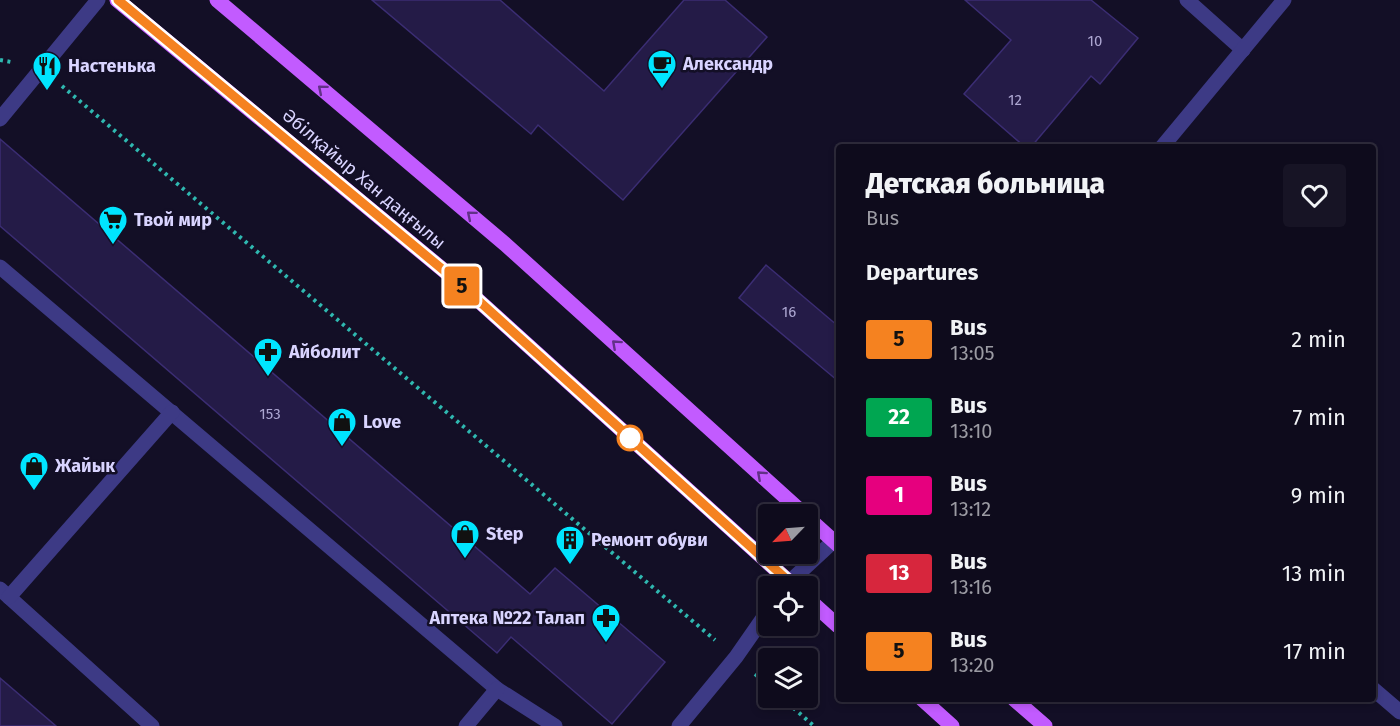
<!DOCTYPE html>
<meta charset="utf-8">
<style>
:root{--surface:#0e0b1c;--page:#171425;--text:#f1f3f6;--muted:#9b9ba3;--line:#2e2b3b}
body{margin:0;font-family:"Fira Sans",sans-serif;background:var(--page);color:var(--text);height:100vh;display:flex;flex-direction:column;font-size:22px;white-space:nowrap}
*{box-sizing:border-box;margin:0}
p{font-size:20px;color:var(--muted)}
.icon{flex:none;width:33px;height:33px;fill:none;stroke:currentColor;stroke-width:2;stroke-linecap:round;stroke-linejoin:round}
.map{position:relative;flex:1;overflow:hidden}
.panel{position:absolute;left:836px;top:144px;width:540px;height:558px;display:flex;flex-direction:column;background:var(--surface);border-radius:6px;box-shadow:0 3px 9px #0003,0 0 0 2px var(--line)}
.panel>*{flex:none}
.badge{padding:0 12px;border-radius:4px;font-size:21px;line-height:39px}
.needle{width:39px;rotate:245deg}
.fabs{position:absolute;left:758px;top:504px;display:grid;gap:12px}
.fabs a{display:grid;place-items:center;width:60px;height:60px;border-radius:6px;background:var(--surface);box-shadow:0 3px 9px #0003,0 0 0 2px var(--line);font-size:30px}
.map>.badge{position:absolute;translate:-50% -50%;box-shadow:0 0 0 3px #fff}
h2{padding:0 30px;font-size:22px;line-height:54px}
.round{display:grid;place-items:center;flex:none;width:63px;height:63px;border-radius:6px;background:var(--page)}
.overview{display:flex;align-items:center;justify-content:space-between;height:102px;padding:0 30px}
h1{font-size:28px;font-weight:800;line-height:45px}
ul{padding:0;list-style:none}
li{display:flex;align-items:center;gap:18px;height:78px;padding:0 30px}
li div{flex:1}
li b{display:block;font-size:22px}
li em{font-style:normal}
li .badge{min-width:66px;font-weight:700;text-align:center}
.map>svg:first-child{display:block}
.building{fill:#241b47;stroke:#3b2d73;stroke-width:1.5}
.lines{fill:none;stroke-linecap:round;stroke-linejoin:round}
.path{stroke:#2fb8b0;stroke-width:4;stroke-dasharray:3 4.5;stroke-linecap:butt}
.minor{stroke:#3d3a85;stroke-width:15}
.major{stroke:#c25bff;stroke-width:15}
.oneway{stroke:#623188}
.line-casing{stroke:#fff;stroke-width:14}
.line{stroke:#f58220;stroke-width:9}
.stop-dot{fill:#fff;stroke:#f58220;stroke-width:3}
.labels{text-anchor:middle;dominant-baseline:central;stroke-width:5;stroke-linejoin:round;paint-order:stroke}
.number-label{font-size:15px;fill:#aca6d1}
.poi-label{font-size:18px;font-weight:bold;fill:#d9d4ff;stroke:#130f26;text-anchor:start}
.street-label{font-size:18px;fill:#d9d4ff;stroke:#130f26}
</style>
<div class="map">
<svg width="1400" height="726" viewBox="0 0 1400 726">
<rect width="100%" height="100%" fill="#130f26"/>
<!-- building -->
<g class="building">
<path d="M372,0h128l104,91 80,-91h41l42,37 -144,163 -85,-75 -7,9z"/>
<path d="M965,0h126l47,38 -38,46 -9,-8 -60,71h-6l-61,-53 47,-54z"/>
<path d="M0,139l530,455 25,-26 110,94 -53,62 -101,-87 -14,16 -497,-427z"/>
<path d="M766,265l72,61v55l-99,-83z"/>
<path d="M0,678l56,48h-56z"/>
</g>
<g class="lines">
<!-- path -->
<g class="path">
<path d="M0,60l11,2"/>
<path d="M62,86l653,554"/>
<path d="M755,674l13,11"/>
<path d="M782,698l32,28"/>
</g>
<!-- minor -->
<g class="minor">
<path d="M1187,0l56,50"/>
<path d="M0,119l98,-119"/>
<path d="M1162,147l122,-147"/>
<path d="M0,267l497,422 58,37"/>
<path d="M785,586l53,-49"/>
<path d="M0,589l152,137"/>
<path d="M9,597l163,-185"/>
<path d="M1372,688l28,24"/>
<path d="M466,726l31,-37"/>
<path d="M679,726l57,-69 32,-46"/>
</g>
<!-- major -->
<g class="major">
<path d="M117,0l342,283 335,303"/>
<path d="M217,0l288,244 299,270"/>
<path d="M807,517l31,28"/>
<path d="M807,598l31,28"/>
<path d="M922,699l30,27"/>
<path d="M1014,699l31,27"/>
</g>
</g>
<!-- one-way arrows -->
<defs><path id="oneway-chevron" d="M-2-3.5L2.5 0L-2 3.5" fill="none" stroke-width="1.6" stroke-linecap="round" stroke-linejoin="round" transform="scale(1.5)"/></defs>
<g class="oneway">
<use href="#oneway-chevron" transform="translate(322 89) rotate(-140)"/>
<use href="#oneway-chevron" transform="translate(471 215) rotate(-140)"/>
<use href="#oneway-chevron" transform="translate(616 344) rotate(-138)"/>
<use href="#oneway-chevron" transform="translate(761 475) rotate(-138)"/>
</g>
<g class="lines">
<!-- line casing -->
<g class="line-casing">
<path id="line" d="M118,0l341,283 335,303"/>
</g>
<!-- line -->
<use href="#line" class="line"/>
</g>
<!-- icons -->
<defs>
<g id="cafe-pin" transform="scale(1.5)"><path d="M0 17L-7.5 6A9.5 9.5 0 1 1 7.5 6Z" fill="#00e5ff" stroke="#130f26"/><path d="M-5.5-4.5H6V0H3Q3 3.5 0 3.5H-2.5Q-5.5 3.5-5.5 0ZM3-3.2v2h1.7v-2ZM-6 4.5H4V6H-6Z" fill="#111"/></g>
<g id="restaurant-pin" transform="scale(1.5)"><path d="M0 17L-7.5 6A9.5 9.5 0 1 1 7.5 6Z" fill="#00e5ff" stroke="#130f26"/><path d="M-5-6h1v4h1v-4h1v4h1v-4h1v5L-1.5 .5V6h-2V.5L-5-1ZM5-6V6H3V1.5H1.5Q1.5-4 5-6Z" fill="#111"/></g>
<g id="supermarket-pin" transform="scale(1.5)"><path d="M0 17L-7.5 6A9.5 9.5 0 1 1 7.5 6Z" fill="#00e5ff" stroke="#130f26"/><path d="M-6-5.5h2.5l.6 2H6L4.5 2H-2.5L-4.4-4H-6ZM-1.5 3.2a1.3 1.3 0 1 0 .1 0ZM3 3.2a1.3 1.3 0 1 0 .1 0Z" fill="#111"/></g>
<g id="pharmacy-pin" transform="scale(1.5)"><path d="M0 17L-7.5 6A9.5 9.5 0 1 1 7.5 6Z" fill="#00e5ff" stroke="#130f26"/><path d="M-2-6h4v4h4v4h-4v4h-4v-4h-4v-4h4Z" fill="#111"/></g>
<g id="shop-pin" transform="scale(1.5)"><path d="M0 17L-7.5 6A9.5 9.5 0 1 1 7.5 6Z" fill="#00e5ff" stroke="#130f26"/><path d="M-5-2.5h2.3a2.7 3.5 0 0 1 5.4 0H5L5.5 6h-11ZM-1.5-2.5h3a1.5 2.3 0 0 0-3 0Z" fill="#111"/></g>
<g id="building-pin" transform="scale(1.5)"><path d="M0 17L-7.5 6A9.5 9.5 0 1 1 7.5 6Z" fill="#00e5ff" stroke="#130f26"/><path d="M-4-6H4V6H1V3H-1V6H-4ZM-2.5-4.3h1.7v1.8h-1.7ZM.8-4.3h1.7v1.8H.8ZM-2.5-1h1.7V.8h-1.7ZM.8-1h1.7V.8H.8Z" fill="#111"/></g>
</defs>
<g fill-rule="evenodd">
<use href="#cafe-pin" x="662" y="64"/>
<use href="#restaurant-pin" x="47" y="66"/>
<use href="#supermarket-pin" x="113" y="220"/>
<use href="#pharmacy-pin" x="268" y="352"/>
<use href="#shop-pin" x="342" y="422"/>
<use href="#shop-pin" x="34" y="466"/>
<use href="#shop-pin" x="465" y="534"/>
<use href="#building-pin" x="570" y="540"/>
<use href="#pharmacy-pin" x="606" y="618"/>
</g>
<!-- markers -->
<circle class="stop-dot" cx="630" cy="438" r="12"/>
<g class="labels">
<!-- number labels -->
<g class="number-label">
<text x="1095" y="41">10</text>
<text x="1015" y="100">12</text>
<text x="789" y="312">16</text>
<text x="270" y="414">153</text>
</g>
<!-- poi labels -->
<g class="poi-label">
<text x="683" y="64">Александр</text>
<text x="68" y="66">Настенька</text>
<text x="134" y="220">Твой мир</text>
<text x="289" y="352">Айболит</text>
<text x="363" y="422">Love</text>
<text x="55" y="466">Жайык</text>
<text x="486" y="534">Step</text>
<text x="591" y="540">Ремонт обуви</text>
<text x="585" y="618" text-anchor="end">Аптека №22 Талап</text>
</g>
<!-- street labels -->
<g class="street-label">
<text transform="translate(364 179) rotate(40)">Әбілқайыр Хан даңғылы</text>
</g>
</g>
</svg>
<div class="fabs">
<a><svg class="needle" viewBox="-14 -14 28 28"><path d="M0-13l5 13h-10z" fill="#e53935"/><path d="M0 13l5-13h-10z" fill="#9b9ba3"/></svg></a>
<a><svg class="icon" aria-label="locate" viewBox="0 0 24 24"><circle cx="12" cy="12" r="6"/><path d="M12 2v4M12 18v4M2 12h4M18 12h4"/></svg></a>
<a><svg class="icon" aria-label="layers" viewBox="0 0 24 24"><path d="M12 4l9 5-9 5-9-5zM3 14l9 5 9-5"/></svg></a>
</div>
<b class="badge" style="left:462px;top:286px;background:#f58220;color:#111">5</b>
<section class="panel">
<div class="overview"><div><h1>Детская больница</h1><p>Bus</p></div><a class="round"><svg class="icon" aria-label="heart" viewBox="0 0 24 24"><path d="M12 20l-8-8c-3-5 5-10 8-4 3-6 11-1 8 4z"/></svg></a></div>
<h2>Departures</h2>
<ul>
<li><span class="badge" style="background:#f58220;color:#111">5</span><div><b>Bus</b><p>13:05</p></div><em>2 min</em></li>
<li><span class="badge" style="background:#00a651;color:#fff">22</span><div><b>Bus</b><p>13:10</p></div><em>7 min</em></li>
<li><span class="badge" style="background:#e6007e;color:#fff">1</span><div><b>Bus</b><p>13:12</p></div><em>9 min</em></li>
<li><span class="badge" style="background:#d7263d;color:#fff">13</span><div><b>Bus</b><p>13:16</p></div><em>13 min</em></li>
<li><span class="badge" style="background:#f58220;color:#111">5</span><div><b>Bus</b><p>13:20</p></div><em>17 min</em></li>
</ul>
</section>
</div>
